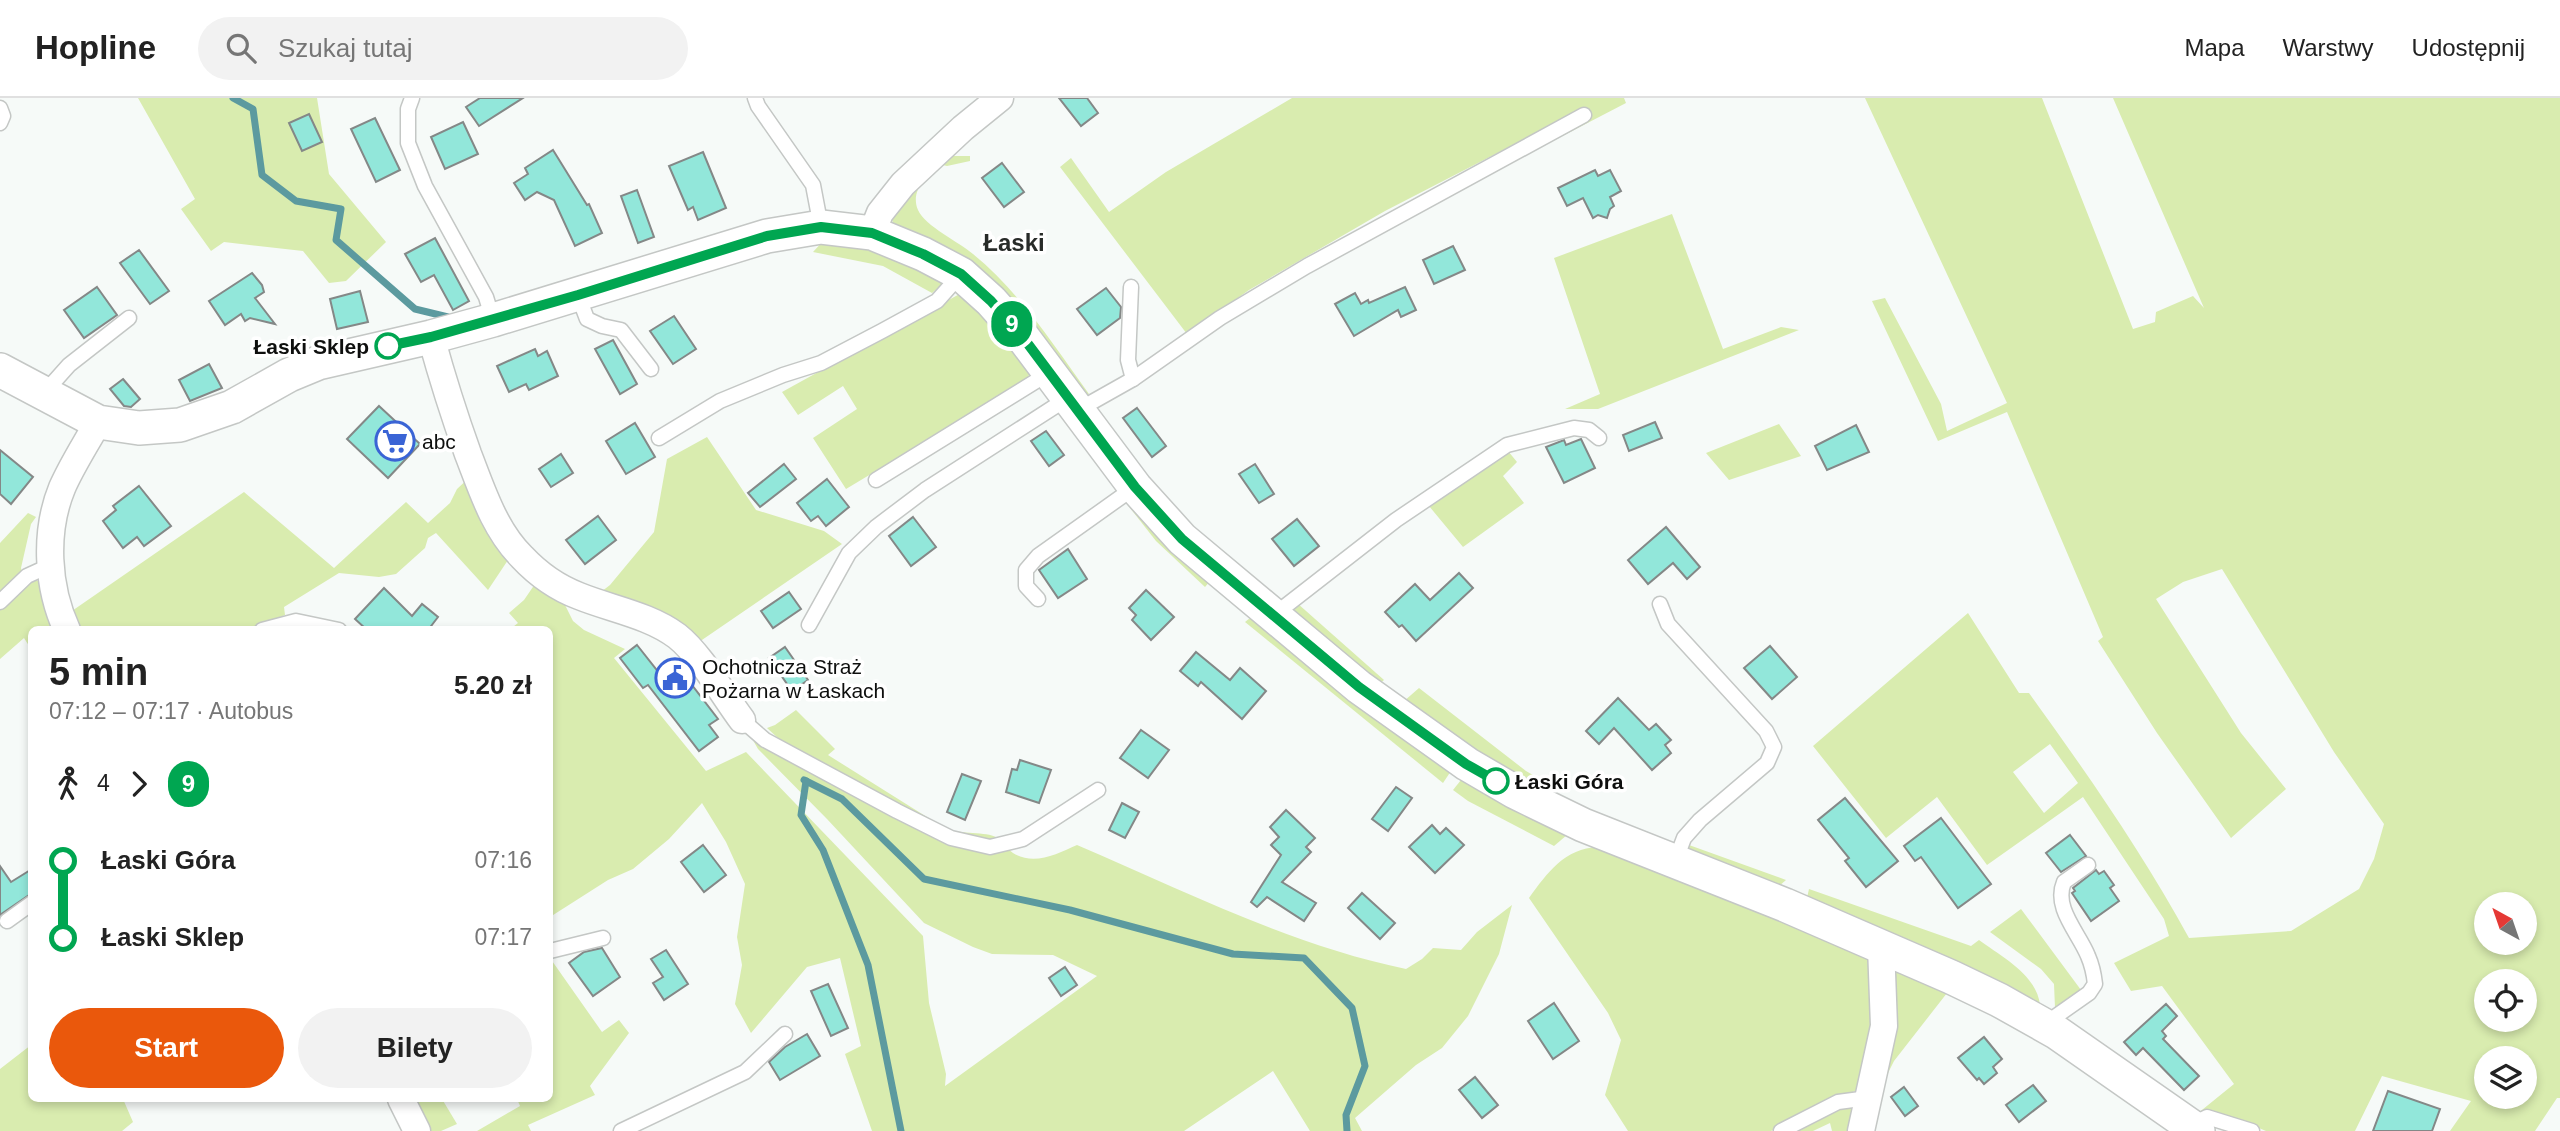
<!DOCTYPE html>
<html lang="pl">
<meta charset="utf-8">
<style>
:root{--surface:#fff;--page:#f2f2f2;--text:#222;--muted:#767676;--line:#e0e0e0;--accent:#ea580c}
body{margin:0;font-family:Helvetica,sans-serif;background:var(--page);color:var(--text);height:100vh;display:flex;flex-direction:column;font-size:26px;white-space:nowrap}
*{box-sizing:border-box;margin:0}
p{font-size:23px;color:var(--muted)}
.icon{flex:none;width:38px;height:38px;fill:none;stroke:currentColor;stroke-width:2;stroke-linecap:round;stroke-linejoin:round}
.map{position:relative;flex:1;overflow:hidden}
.details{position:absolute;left:28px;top:528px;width:525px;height:476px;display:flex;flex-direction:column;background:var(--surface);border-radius:10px;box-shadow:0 4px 10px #0003}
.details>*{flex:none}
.badge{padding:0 14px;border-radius:23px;font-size:24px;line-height:46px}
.needle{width:46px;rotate:320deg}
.tools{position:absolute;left:2474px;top:794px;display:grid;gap:14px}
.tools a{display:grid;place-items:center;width:63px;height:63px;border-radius:50%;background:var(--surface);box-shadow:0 4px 10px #0003;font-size:35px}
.map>.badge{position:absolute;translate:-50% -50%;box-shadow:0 0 0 4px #fff}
.legs{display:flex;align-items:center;gap:10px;height:77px;padding:0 21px;font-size:23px}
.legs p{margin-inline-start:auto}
.headline{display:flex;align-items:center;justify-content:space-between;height:119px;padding:0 21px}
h1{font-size:38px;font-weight:800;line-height:52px}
.button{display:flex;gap:14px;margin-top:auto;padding:14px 21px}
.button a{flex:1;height:80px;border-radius:42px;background:var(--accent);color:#fff;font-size:28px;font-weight:800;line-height:80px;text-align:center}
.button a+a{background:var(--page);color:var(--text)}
ul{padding:0 21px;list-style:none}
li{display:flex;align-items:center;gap:24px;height:77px;font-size:26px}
li i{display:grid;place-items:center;width:10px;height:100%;margin:0 9px;background:currentColor}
li i::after{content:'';width:18px;height:18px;margin:-9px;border:5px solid;border-radius:50%;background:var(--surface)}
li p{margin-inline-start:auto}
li:first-child i{background:linear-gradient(#0000 50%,currentColor 0)}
li:last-child i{background:linear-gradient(currentColor 50%,#0000 0)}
header{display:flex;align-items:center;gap:42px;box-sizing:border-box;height:98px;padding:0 35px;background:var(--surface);border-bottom:2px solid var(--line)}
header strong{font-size:33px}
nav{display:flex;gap:38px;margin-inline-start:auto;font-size:24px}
.search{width:490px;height:63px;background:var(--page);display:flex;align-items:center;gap:18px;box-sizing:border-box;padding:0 24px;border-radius:38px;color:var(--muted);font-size:26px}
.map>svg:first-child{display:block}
.green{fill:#d9ecaf;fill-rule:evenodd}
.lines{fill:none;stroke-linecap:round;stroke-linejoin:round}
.stream{stroke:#5c9a9f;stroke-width:7}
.building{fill:#92e7da;stroke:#848887;stroke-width:2}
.service-casing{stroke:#c4c7c5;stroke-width:17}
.minor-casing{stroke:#c4c7c5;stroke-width:29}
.tertiary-casing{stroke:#c4c7c5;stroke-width:36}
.service{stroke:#fff;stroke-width:14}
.minor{stroke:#fff;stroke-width:26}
.tertiary{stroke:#fff;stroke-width:33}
.line-1-casing{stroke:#fff;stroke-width:16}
.line-1{stroke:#00a651;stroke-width:10}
.stop-1-dot{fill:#fff;stroke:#00a651;stroke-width:3.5}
.labels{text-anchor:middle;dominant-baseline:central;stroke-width:7;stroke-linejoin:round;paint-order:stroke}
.stop-label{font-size:21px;font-weight:bold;fill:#0e0f0e;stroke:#fff;text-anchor:end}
.poi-label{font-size:21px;fill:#0e0f0e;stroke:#fff;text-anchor:start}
.quarter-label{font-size:24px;font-weight:bold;fill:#282b29;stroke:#fff}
</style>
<header>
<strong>Hopline</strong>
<div class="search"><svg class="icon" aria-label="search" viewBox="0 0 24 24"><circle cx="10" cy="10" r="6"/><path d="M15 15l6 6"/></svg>Szukaj tutaj</div>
<nav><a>Mapa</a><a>Warstwy</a><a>Udostępnij</a></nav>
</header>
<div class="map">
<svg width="2560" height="1033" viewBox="0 0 2560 1033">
<rect width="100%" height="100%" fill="#f6faf8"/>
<!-- green -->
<g class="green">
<path d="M138,0h179l12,76 57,68 -40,39 -17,2 -26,-32 -79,-9 -13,9 -30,-42 14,-10z"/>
<path d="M1292,0h332l2,5 -77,40 -1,-2 35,-32 -198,102 -136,79 -62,44 -127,-167 11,-9 38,54 57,-40z"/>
<path d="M1865,0h177l91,231 22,-7 1,-10 37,-16 11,12 -91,-210h447v1000h-3l-22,33h-85l21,-30 -89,-25 -27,55h-89l-19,-8 -50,-9 37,-30 -72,-98 -31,5 -17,-28 55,-27 -5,-17 -81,-122 -96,68 -50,-68 -51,41 -73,-92 155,-133 51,80h10c57,79 113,159 160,245l102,-7 68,-42 15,-30 10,-35 -50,-72 -112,-183 -39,13 -27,17 85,134 45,56 -55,49 -74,-105 -59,-92 5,-4 -96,-225 -69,29 -66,-140 13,-3 56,106 6,27 60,-28zM2050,646l28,39 -34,30 -31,-41zM2487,807h38v38h-38zM2487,884h38v38h-38zM2487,961h38v38h-38z"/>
<path d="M943,58h27v5l-23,5 -9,-2c-12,11 -28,28 -20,46 7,16 41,32 55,44 47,38 81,92 116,140l-7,3 -5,-6 -43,-56 -39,-45 -35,-29 -50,-28 -12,-4 -5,-6 -2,-8 8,-17z"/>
<path d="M1672,116l51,135 58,-22 18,3 -201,79h-33l35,-15 -46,-136z"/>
<path d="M826,140l35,4 83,41 -12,10 -49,-27 -70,-14z"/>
<path d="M965,193l66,80 -3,6 -12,10 -170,102 -33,-51 44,-29 -14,-23 -45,29 -16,-23z"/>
<path d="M1779,326l22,32 -72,24 -23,-27z"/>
<path d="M707,339l49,73 68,21 18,13 -143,98 -102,-47 13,-10 44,-53 13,-73z"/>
<path d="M1508,353l9,11 -14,14 21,27 -61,44 -34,-41z"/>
<path d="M472,377l40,79 -24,36 -52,-57 -8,5 -3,10 -29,26 -17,3 -40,-4 -55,34 1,8 -36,15h-174l-6,-17 175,-121 90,76 72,-66 22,21 22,-20 7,-14z"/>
<path d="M1123,401l88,81 -6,7 -49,-46z"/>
<path d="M28,415l8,4 -5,7 -10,44 4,15 5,-3 9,1 22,49h-29l-1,19 -7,-11 -24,21v-116z"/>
<path d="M537,483l25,18 11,22 11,9 41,19 -11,9 92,113 40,-19 177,184 6,67 17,71 -1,12 152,-110 -44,-21 -61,-1 -19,-7 -49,-24 -97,-104 -69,-70 -8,-14 41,15 -24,-22 8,-3 21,-15 39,39 -7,6 118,74c14,5 41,3 50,8 7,3 11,12 17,16 21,13 44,1 64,-8 108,46 213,100 329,124l16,-10 11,-11 28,2 16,-18 35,-27 -13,49 -31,62 -26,32 -26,17 -61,53 7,13h-52l-37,-60 -89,60h-312l-27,-77 16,-8 -21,-88 -33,9 -56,66 -16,-29 7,-39 -5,-28 8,-53 -19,-42 -24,-39 -33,36 -36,30 -25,11 -58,37v-287h-41l9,-7 -9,-10 15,-13z"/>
<path d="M1297,505l87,77 -7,6 -89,-70z"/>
<path d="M1250,520l5,1 196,152 -8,12 -198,-161z"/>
<path d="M1419,590l107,83 31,18 -10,8 -144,-95z"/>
<path d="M1461,682l106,55 -13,11 -86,-45 -15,-11z"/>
<path d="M1689,747l97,35 -8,7 -94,-37z"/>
<path d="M1598,749l269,106c18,42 1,92 -6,135l-90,43h-143l-23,-36 16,-55 -13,-27 -79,-115c18,-25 36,-50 69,-51z"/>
<path d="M1809,791l162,57 8,-6c23,17 58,35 61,65l-234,-103z"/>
<path d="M2021,811l60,81 -26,18 -1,-24 -13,-15 -51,-37z"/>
<path d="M550,860l52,74 17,-12 10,13 -39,53 5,9 -67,30 3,6h-54l43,-25 -3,-7h33z"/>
<path d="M1891,868l56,27 -53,68 -10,20z"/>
<path d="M31,947l1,54h91l10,23 -11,9h-122v-62z"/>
<path d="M410,1001h32l15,25 -16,7h-11z"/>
<path d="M1858,1005l-4,28h-22l-2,-8 -17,8h-18l46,-23z"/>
</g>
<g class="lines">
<!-- stream -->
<g class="stream">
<path d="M233,0l20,11 9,66 34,26 45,8 -5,31 79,69 33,8"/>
<path d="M804,682l38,19 82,80 146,31 163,44 71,4 48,50 13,58 -19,49 1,16"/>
<path d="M806,683l-5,34 22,35 45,115 33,166"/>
</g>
</g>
<!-- building -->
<g class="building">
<path d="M480,0h43l-44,28 -13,-19z"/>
<path d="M1059,0h28l11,15 -17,13z"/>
<path d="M309,16l13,28 -20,9 -13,-28z"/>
<path d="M375,20l25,52 -24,12 -25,-53z"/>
<path d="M463,24l15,32 -33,15 -14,-32z"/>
<path d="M553,52l34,55 2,-1 13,29 -27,13 -21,-46 -17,-8 -12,8 -11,-17 14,-9 -3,-6z"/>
<path d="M703,54l23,56 -28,12 -5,-13 -5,3 -19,-44z"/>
<path d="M1002,65l22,29 -20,15 -22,-29z"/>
<path d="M1595,72l3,6 12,-6 11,21 -11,6 4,9 -4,3 -3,9 -9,-3 -5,3 -10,-20 -16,8 -9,-18z"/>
<path d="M637,92l17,47 -16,6 -17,-47z"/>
<path d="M435,140l34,63 -16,9 -19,-35 -13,7 -16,-28z"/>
<path d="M1453,148l12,24 -31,14 -11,-24z"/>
<path d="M139,152l30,41 -19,13 -30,-41z"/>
<path d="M252,175l10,12 2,7 -9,6 20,26 -25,-6 -5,3 -4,-7 -16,11 -16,-24z"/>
<path d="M97,189l20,28 -33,23 -20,-28z"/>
<path d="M1405,189l11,23 -15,7 -3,-7 -44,26 -19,-32 20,-11 6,11 7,-4 1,3z"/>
<path d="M1106,190l15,19 -1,11 -23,17 -20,-26z"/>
<path d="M360,193l8,31 -31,7 -7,-30z"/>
<path d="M674,218l22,33 -23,15 -23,-33z"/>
<path d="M613,242l24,44 -17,10 -25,-45z"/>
<path d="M535,251l3,7 9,-5 11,25 -29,14 -3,-6 -17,8 -12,-26z"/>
<path d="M209,266l13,24 -32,13 -11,-21z"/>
<path d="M123,281l17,20 -9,8 -7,-1 -14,-17z"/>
<path d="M379,308l41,38 -32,34 -41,-39z"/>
<path d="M1137,310l29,38 -14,11 -29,-39z"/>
<path d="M1655,324l7,16 -33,13 -6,-16z"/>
<path d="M635,325l20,34 -29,17 -20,-33z"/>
<path d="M1856,327l13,27 -42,18 -12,-24z"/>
<path d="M1046,333l18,24 -15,11 -18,-25z"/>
<path d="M1581,341l14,29 -31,15 -18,-36 18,-7 2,5z"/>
<path d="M0,352l33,27 -22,27 -11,-10z"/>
<path d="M561,356l12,19 -22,14 -12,-18z"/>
<path d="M784,366l12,15 -36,28 -12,-14z"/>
<path d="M1255,366l19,30 -15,9 -20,-29z"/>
<path d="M827,381l22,28 -23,19 -8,-10 -7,5 -14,-18z"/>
<path d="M139,388l32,40 -27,20 -7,-9 -14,11 -20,-27 13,-11 -3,-4z"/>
<path d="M598,418l18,24 -31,24 -19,-24z"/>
<path d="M913,419l23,30 -25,19 -22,-30z"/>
<path d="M1297,421l22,27 -25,20 -22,-27z"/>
<path d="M1666,429l34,40 -13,12 -14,-16 -25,21 -20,-24z"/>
<path d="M1068,451l19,30 -29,19 -19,-28z"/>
<path d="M1459,475l14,15 -57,53 -14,-16 -3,2 -14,-15 30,-28 15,16z"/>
<path d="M384,490l28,28 10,-12 16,13 -10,13h-61l-12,-11z"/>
<path d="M1146,492l28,27 -23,23 -19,-20 4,-5 -7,-7z"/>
<path d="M789,494l12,17 -28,19 -12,-17z"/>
<path d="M637,547l23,29 15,-11 43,56 -9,6 9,12 -19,14 -51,-66 -5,3 -23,-30z"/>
<path d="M1770,548l27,31 -25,22 -28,-31z"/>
<path d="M785,549l23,33 -16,11 -23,-33z"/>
<path d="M1196,554l34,28 10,-12 26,23 -24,28 -41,-37 -3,4 -18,-15z"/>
<path d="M1618,600l31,32 7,-6 15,16 -6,5 6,8 -19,17 -38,-42 -15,16 -13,-13z"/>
<path d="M1141,632l28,20 -21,28 -28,-20z"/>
<path d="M1020,662l31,10 -12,33 -33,-11 6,-23 5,1z"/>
<path d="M962,676l19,7 -16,39 -18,-8z"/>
<path d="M1396,689l16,11 -24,33 -16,-12z"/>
<path d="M1845,700l53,63 -32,26 -21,-26 4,-3 -31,-38z"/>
<path d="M1122,705l17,9 -14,26 -16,-8z"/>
<path d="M1286,712l29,28 -9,9 5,5 -29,30 34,21 -12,18 -37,-24 -10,10 -6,-5 30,-47 -10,-10 8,-8 -9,-10z"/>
<path d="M1941,720l50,66 -33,24 -37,-51 -6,4 -11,-15z"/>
<path d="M1432,727l8,9 6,-6 18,17 -29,28 -26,-26z"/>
<path d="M2070,737l16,21 -25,16 -15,-19z"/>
<path d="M703,747l23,30 -22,17 -23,-30z"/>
<path d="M0,768l11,16 21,-13v24l-32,22z"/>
<path d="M2096,772l3,4 5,-3 10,14 -4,3 9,13 -28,20 -19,-28 3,-2 -2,-3z"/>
<path d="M1362,795l33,30 -15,16 -32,-31z"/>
<path d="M602,850l18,29 -27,19 -24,-33 15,-11z"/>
<path d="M666,852l22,34 -24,16 -11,-17 10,-6 -12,-18z"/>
<path d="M1065,869l12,18 -16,11 -12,-18z"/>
<path d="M828,886l20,44 -17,8 -20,-45z"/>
<path d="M1554,905l25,38 -26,18 -25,-38z"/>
<path d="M2166,906l11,12 -15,15 4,5 -3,3 36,37 -15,14 -41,-42 -7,7 -12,-13z"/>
<path d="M807,936l13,22 -40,24 -11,-18 16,-15z"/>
<path d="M1984,939l18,22 -9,8 4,6 -13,11 -5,-6 -2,2 -19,-22z"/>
<path d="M1475,979l23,28 -16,13 -23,-28z"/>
<path d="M2033,987l13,16 -27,21 -13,-17z"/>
<path d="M1904,989l14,19 -13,10 -14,-19z"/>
<path d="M2388,993l52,18 -8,22h-59z"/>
</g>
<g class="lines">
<!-- service casing -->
<g class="service-casing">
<g id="service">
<path d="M412,0l-4,11v34l17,43 61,111 7,23"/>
<path d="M755,0l3,8 55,79 8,42"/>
<path d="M0,10l3,8 -3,7"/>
<path d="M1131,189l-3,73 5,19"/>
<path d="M578,197l9,24 15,7 19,4 30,39"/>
<path d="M44,295l25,-28 60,-47"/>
<path d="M1078,312l55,-31 87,-61 87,-52 277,-151"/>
<path d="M659,340l61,-37 63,-26 38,-12 61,-32 55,-30 24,-27"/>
<path d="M876,382l173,-107"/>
<path d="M1038,501l-12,-13v-16l12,-14 97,-69"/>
<path d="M0,504l27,-26 24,-11"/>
<path d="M1660,506l8,20 98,107 8,16 -7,16 -67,57 -16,18 -9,24"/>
<path d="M1274,517l122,-95 111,-75 67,-17 15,2 10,8"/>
<path d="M809,527l40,-72 27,-26 49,-37 143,-92"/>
<path d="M262,532l34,-9 43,9"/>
<path d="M742,622l23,20 132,71 54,27 39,9 33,-8 75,-49"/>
<path d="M7,823l25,-18"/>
<path d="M550,853l53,-13"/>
<path d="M2045,926l44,-31 6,-9c-1,-9 -3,-19 -7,-28 -9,-23 -35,-48 -24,-74l24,-17"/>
<path d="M2191,1027l16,-8 45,14"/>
<path d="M621,1033l124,-59 40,-38"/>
<path d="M1781,1033l57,-29 30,-4"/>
</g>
</g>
<!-- minor casing -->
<g class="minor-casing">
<g id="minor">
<path d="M872,135l8,-20 23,-29 60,-56 37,-30"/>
<path d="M431,239c11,40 23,78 37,117 14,36 26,75 54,103 15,16 36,31 57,39 32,13 70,19 98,40 23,18 47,60 65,84"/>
<path d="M67,532c-20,-43 -23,-98 -5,-142 10,-23 24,-44 36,-66"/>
<path d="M401,1001l16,32"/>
<path d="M1861,1033l23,-105 -3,-80"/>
</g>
</g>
<!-- tertiary casing -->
<g class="tertiary-casing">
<path id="tertiary" d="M0,272l98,52 41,6 41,-3 52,-18 57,-32 29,-12 113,-26 62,-17 274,-84 54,-9 51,6 51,21 38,20 30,27 31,35 113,151 47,52 177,148 108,77 48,28 68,33 202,80 166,72 48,23 57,32 142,99"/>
</g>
<!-- service -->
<use href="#service" class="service"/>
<!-- minor -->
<use href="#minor" class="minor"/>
<!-- tertiary -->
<use href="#tertiary" class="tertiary"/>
</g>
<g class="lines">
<!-- line-1 casing -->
<g class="line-1-casing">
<path id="line-1" d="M388,248l43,-9 147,-42 189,-59 54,-9 51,6 51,21 38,20 30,27 31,35 113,151 47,52 177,148 107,77 30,17"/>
</g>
<!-- line-1 -->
<use href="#line-1" class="line-1"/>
</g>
<!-- icons -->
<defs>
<g id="supermarket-ring" transform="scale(2.0125)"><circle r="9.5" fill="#fff" stroke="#3a64d5" stroke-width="1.5"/><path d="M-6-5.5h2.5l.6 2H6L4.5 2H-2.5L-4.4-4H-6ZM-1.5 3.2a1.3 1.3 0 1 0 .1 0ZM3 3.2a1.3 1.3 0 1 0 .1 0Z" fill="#3a64d5"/></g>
<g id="civic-ring" transform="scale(2.0125)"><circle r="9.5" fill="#fff" stroke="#3a64d5" stroke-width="1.5"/><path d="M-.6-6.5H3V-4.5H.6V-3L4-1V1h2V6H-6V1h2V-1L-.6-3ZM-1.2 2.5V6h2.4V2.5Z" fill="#3a64d5"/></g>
</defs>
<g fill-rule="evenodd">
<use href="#supermarket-ring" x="395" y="343"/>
<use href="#civic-ring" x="675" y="580"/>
</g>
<!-- markers -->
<g class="stop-1-dot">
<circle cx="388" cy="248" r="12"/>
<circle cx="1496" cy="683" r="12"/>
</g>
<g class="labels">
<!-- stop labels -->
<g class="stop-label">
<text x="369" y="248">Łaski Sklep</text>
<text x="1515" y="683" text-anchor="start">Łaski Góra</text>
</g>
<!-- poi labels -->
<g class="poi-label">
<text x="422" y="343">abc</text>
<text x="702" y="568">Ochotnicza Straż<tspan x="702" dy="24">Pożarna w Łaskach</tspan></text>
</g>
<!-- quarter labels -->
<g class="quarter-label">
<text x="1014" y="144">Łaski</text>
</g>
</g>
</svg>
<div class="tools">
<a><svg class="needle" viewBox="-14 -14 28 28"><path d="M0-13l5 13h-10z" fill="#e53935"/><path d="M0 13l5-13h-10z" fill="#767676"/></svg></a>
<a><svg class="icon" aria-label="locate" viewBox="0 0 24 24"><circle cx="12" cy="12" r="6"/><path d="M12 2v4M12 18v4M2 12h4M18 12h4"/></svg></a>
<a><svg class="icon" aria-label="layers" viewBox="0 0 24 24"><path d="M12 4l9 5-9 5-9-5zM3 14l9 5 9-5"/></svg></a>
</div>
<b class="badge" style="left:1012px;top:226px;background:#00a651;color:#fff">9</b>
<section class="details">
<div class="headline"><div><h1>5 min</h1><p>07:12 – 07:17 · Autobus</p></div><b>5.20 zł</b></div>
<div class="legs"><svg class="icon" aria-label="walk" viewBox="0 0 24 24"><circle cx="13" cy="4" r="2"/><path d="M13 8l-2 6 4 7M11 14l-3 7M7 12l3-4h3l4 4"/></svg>4<svg class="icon" aria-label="forward" viewBox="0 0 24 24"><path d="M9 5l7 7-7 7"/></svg><b class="badge" style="background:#00a651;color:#fff">9</b></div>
<ul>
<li><i style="color:#00a651"></i><b>Łaski Góra</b><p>07:16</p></li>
<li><i style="color:#00a651"></i><b>Łaski Sklep</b><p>07:17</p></li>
</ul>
<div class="button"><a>Start</a><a>Bilety</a></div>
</section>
</div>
